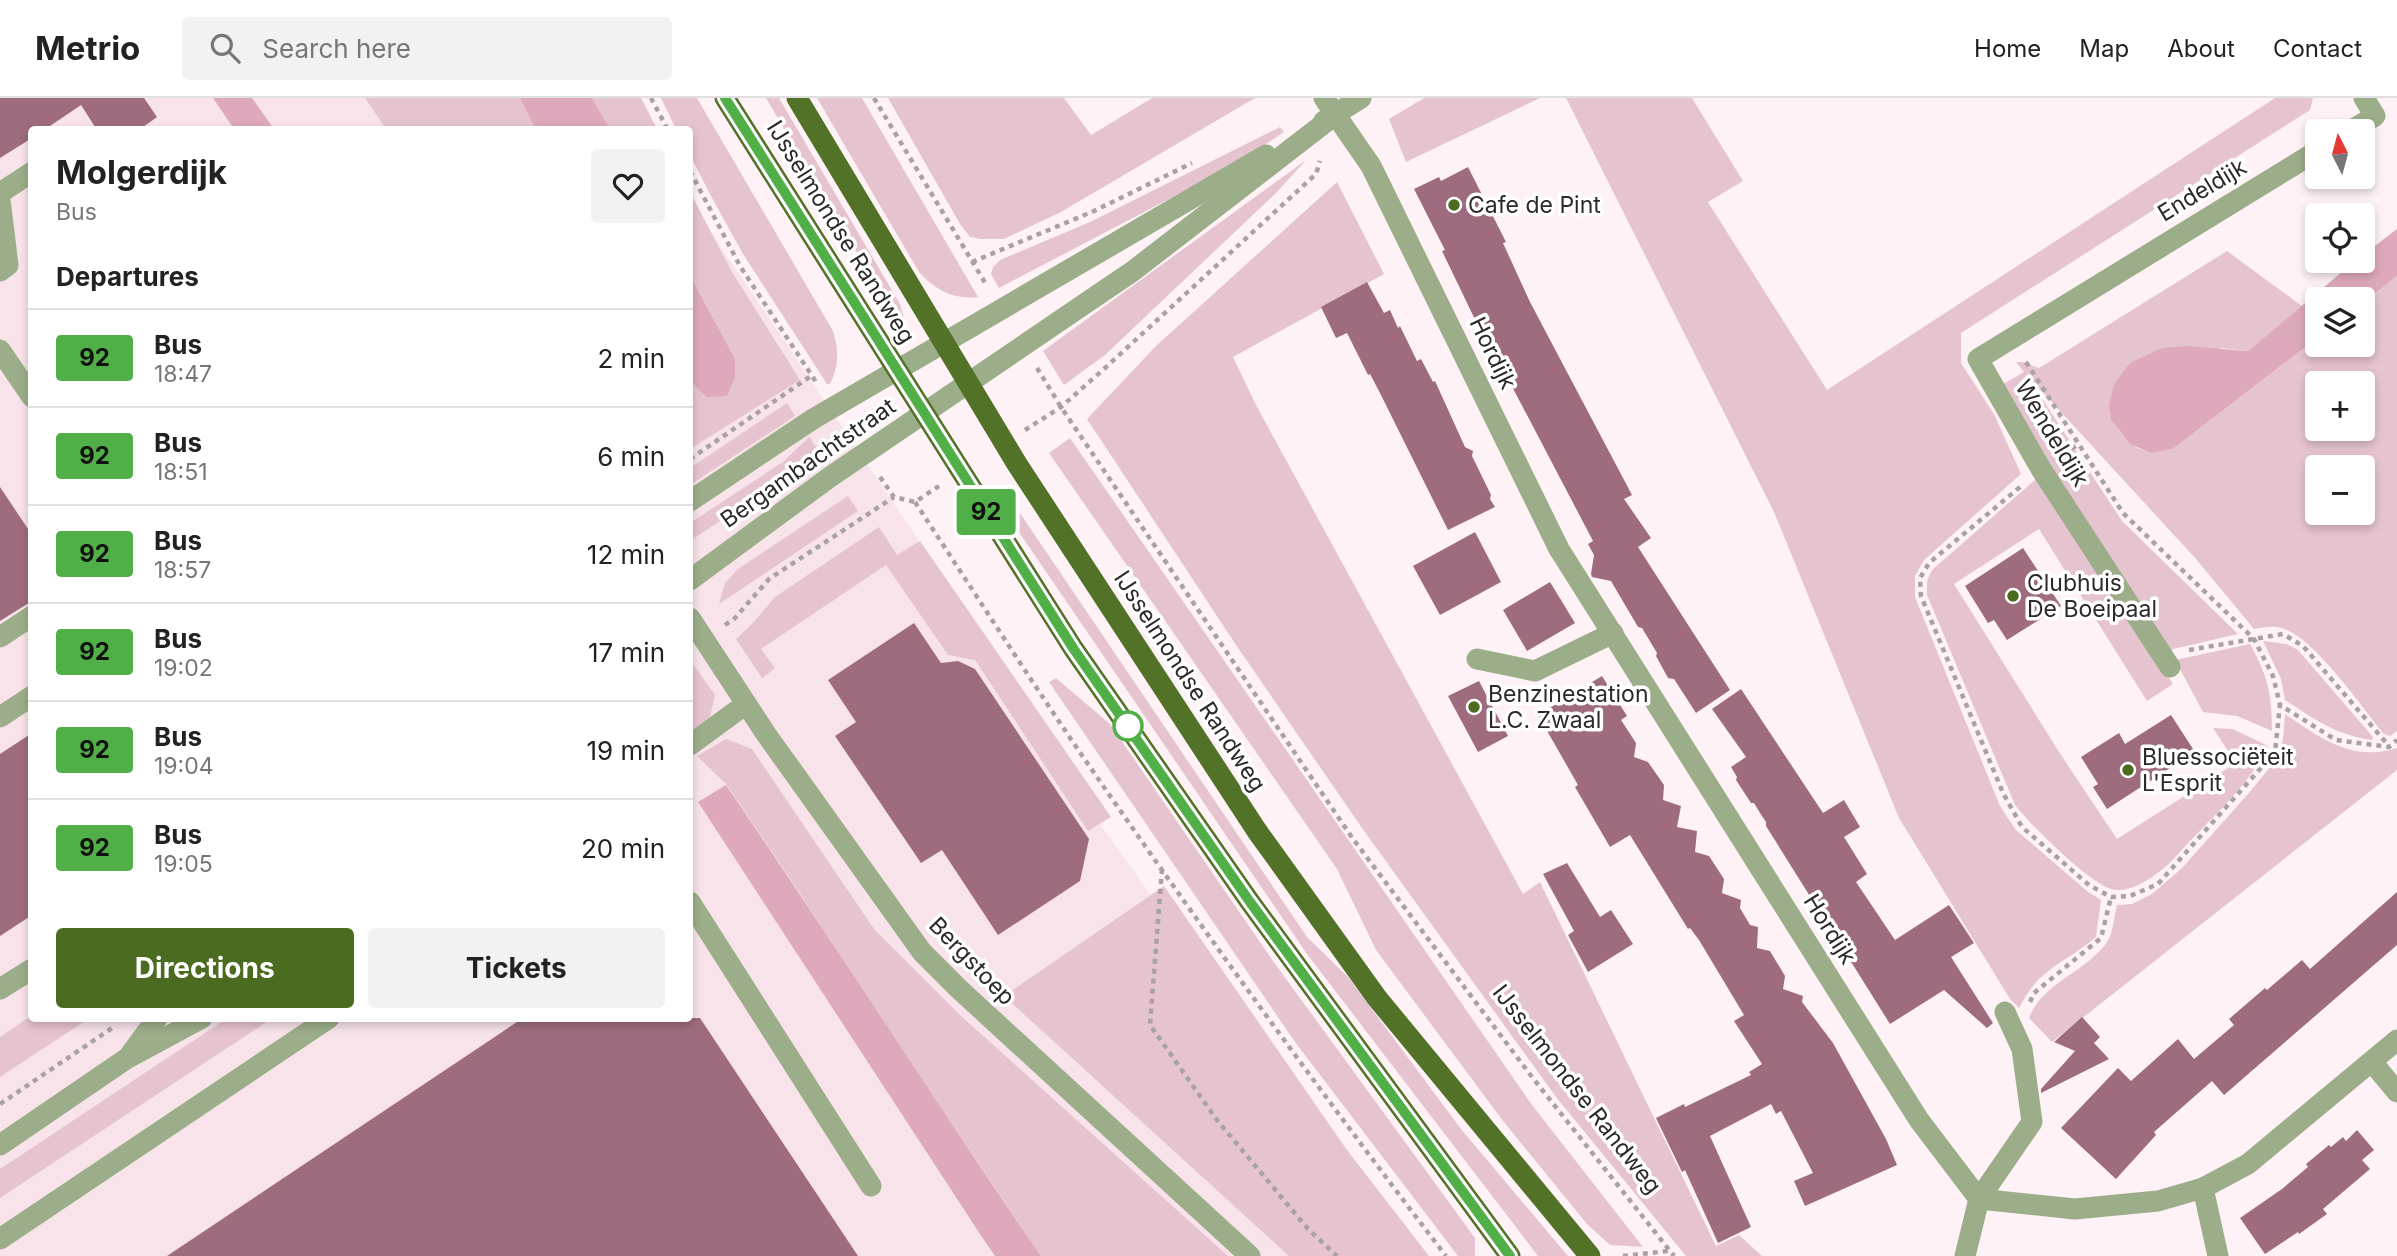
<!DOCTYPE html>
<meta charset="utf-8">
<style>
:root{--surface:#fff;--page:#f2f2f2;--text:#222;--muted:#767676;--line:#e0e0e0;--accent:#4b6b21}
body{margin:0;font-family:Inter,sans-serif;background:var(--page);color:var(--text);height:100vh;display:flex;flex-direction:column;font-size:26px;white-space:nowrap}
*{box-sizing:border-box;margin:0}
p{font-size:23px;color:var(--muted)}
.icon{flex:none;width:38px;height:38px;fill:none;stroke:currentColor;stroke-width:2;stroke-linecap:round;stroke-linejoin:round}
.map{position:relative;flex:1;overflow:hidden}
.panel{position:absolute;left:28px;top:28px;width:665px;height:896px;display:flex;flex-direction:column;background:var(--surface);border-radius:7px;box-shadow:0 4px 10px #0003}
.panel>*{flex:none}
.badge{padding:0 14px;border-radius:5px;font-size:24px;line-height:46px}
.needle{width:46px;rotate:354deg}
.buttons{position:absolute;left:2305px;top:21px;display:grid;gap:14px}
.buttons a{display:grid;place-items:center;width:70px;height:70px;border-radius:7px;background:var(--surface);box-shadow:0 4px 10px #0003;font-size:35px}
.map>.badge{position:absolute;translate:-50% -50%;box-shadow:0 0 0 4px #fff}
h2{padding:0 28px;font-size:26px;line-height:63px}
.round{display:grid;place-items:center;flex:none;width:74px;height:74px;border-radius:7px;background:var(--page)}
.head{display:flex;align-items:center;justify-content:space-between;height:119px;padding:0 28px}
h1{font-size:33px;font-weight:700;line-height:52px}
.button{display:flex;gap:14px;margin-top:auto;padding:14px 28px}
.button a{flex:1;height:80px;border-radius:7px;background:var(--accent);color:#fff;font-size:28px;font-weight:700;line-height:80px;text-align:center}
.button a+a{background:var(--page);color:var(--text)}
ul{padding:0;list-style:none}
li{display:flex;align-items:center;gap:21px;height:98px;padding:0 28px;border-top:2px solid var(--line)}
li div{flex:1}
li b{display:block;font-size:26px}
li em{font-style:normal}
li .badge{min-width:77px;font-weight:700;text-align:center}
header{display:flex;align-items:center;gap:42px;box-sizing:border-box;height:98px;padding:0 35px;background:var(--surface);border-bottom:2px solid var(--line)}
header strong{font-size:33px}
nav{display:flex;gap:38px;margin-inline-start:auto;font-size:24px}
.search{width:490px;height:63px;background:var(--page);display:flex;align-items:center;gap:18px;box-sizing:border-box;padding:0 24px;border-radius:7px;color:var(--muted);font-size:26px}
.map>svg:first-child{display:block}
.built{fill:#f7e3e9}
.green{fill:#e6c4cf;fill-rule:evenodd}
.water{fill:#dea9bc}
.building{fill:#9e6c7e}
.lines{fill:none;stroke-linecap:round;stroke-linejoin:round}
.path{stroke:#aaa1a4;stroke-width:4.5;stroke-dasharray:5 5;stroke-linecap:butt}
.minor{stroke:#9bae89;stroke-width:21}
.major{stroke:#527228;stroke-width:21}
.line-casing{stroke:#fff;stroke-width:16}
.line{stroke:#50af46;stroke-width:10}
.poi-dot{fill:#4b6b21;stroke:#fff;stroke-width:2.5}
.stop-dot{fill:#fff;stroke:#50af46;stroke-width:3.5}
.labels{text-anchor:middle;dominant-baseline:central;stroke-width:7;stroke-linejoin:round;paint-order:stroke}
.street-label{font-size:23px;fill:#2d292a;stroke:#fff}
.poi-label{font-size:23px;fill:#2d292a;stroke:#fff;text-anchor:start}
</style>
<header>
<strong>Metrio</strong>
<div class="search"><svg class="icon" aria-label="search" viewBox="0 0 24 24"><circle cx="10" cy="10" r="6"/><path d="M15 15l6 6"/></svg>Search here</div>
<nav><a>Home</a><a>Map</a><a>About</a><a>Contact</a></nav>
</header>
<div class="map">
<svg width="2397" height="1158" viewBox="0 0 2397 1158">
<rect width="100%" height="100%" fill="#fef2f6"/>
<!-- built -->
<path class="built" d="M0,0h634l15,31 -617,1v888h658v-817l223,331 167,264 329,460h-1409z"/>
<!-- green -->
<g class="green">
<path d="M365,0h155l15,31h-149z"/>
<path d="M592,0h49l16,31h-47z"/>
<path d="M661,0h36l136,233c6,19 6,35 -3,53h-3l-84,-130 -31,-56 -22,-43v-25l-14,-1z"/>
<path d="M766,0h13l121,206 5,18 -2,2h-3l-14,-22z"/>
<path d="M817,0h45l116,199c-24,3 -43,-7 -59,-25z"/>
<path d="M888,0h176l27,37 61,-37h103l-194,114 -57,27h-23l-11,-2 -10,-13z"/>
<path d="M1424,0h116l-134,64 -17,-43z"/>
<path d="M1566,0h126l51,83 -35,21 119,188 448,-292h38l-3,12 -349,223v30l33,51 27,60 -97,86 -9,16v21l85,209 16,24 71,61 14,9 -5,37c-16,14 -34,23 -50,36 -12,9 -20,22 -27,35l-9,-9 -111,-181 -125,-306z"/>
<path d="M1280,29l4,5 -50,33 -235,123 -8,-14 2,-7 7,-7 90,-38z"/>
<path d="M1306,62l-30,33 -171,162 -41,30 -21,-34z"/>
<path d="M1337,84l47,92 -151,83 23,48 267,489 17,-12 176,364 23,-11 23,21h-76l-130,-159 -194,-269 -126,-183 -149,-226 69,-73z"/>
<path d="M690,94l42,80 68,108 -110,69v-69l16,17 29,-37 -45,-84z"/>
<path d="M2227,153l75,55 -54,45 -27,-3 -110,72c21,27 26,36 62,29l144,-111v7h45l1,-42 34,-27v455l-7,5 -6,-2c-22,-26 -75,-105 -108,-107 -7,-1 -15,1 -22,2l-58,-70 -170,-185 96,147 116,113 -69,16 -171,-263 26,-15 -8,-10h6l17,6zM2317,285h45v46h-45zM2317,369h45v46h-45z"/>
<path d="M787,305l8,13 -105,69v-17z"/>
<path d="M809,339l12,17 -131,87v-18l93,-61z"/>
<path d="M1070,340l462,667 111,142 -33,-2 -23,-21 -84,-103 -127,-171 -39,-81 -288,-416z"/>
<path d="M2037,380l136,206 -26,17 -108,-172 -85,55 107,171 56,84 119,-76 -23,-35 20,1 35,17c-16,34 -48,64 -74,91 -10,10 -19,22 -30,31 -12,10 -31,23 -48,22 -21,0 -86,-66 -101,-85l-88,-210v-14l5,-11z"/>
<path d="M1005,393l302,446 41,40 113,152 107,127h-30l-231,-302 -312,-457z"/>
<path d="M848,398l10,15 -139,93 6,-21 13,-14z"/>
<path d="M879,429l18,28 23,-14 191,276 -23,14 -113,-171 -27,-5 -62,-90 -125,84 14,19 -13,10 -26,-39 16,-15 23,-27z"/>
<path d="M2263,543l24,3 11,6 75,87 -1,3c-38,-6 -56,-20 -87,-40l-4,-21z"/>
<path d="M2250,546c18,32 22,51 22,87l-35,-15 -34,-4 -28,-52z"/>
<path d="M690,565l5,4 20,28 -6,26 -19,13z"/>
<path d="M1056,580l54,46 163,237 202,277v18h-17l-163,-214 -246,-360z"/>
<path d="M2285,616c36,24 66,48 112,34v22l-345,272 -23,-24c14,-36 56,-45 78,-76 6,-8 7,-26 10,-37l15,-1 20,-10 30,-26 66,-74 28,-34 7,-20z"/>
<path d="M726,641l26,10 122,180 87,87 267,240h-187l-153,-226 -89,-138 -72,-107 -30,-29z"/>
<path d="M1164,788l183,264 82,106h-140l-285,-260z"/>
<path d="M31,918l1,2 56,1 -88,58v-40z"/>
<path d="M226,921h45l-271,179v-29z"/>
</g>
<!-- water -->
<g class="water">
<path d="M213,0h39l22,31h-40z"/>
<path d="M520,0h72l18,31h-75z"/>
<path d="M2397,131v47l-34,27 -1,-4h-45v39l-144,111 -22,4 -21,-9 -19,-24 -2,-15 5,-21 16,-21 32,-15 24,-2 62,5 107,-90h7l1,-6z"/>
<path d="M690,178l45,83v18l-8,19 -21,1 -16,-17z"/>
<path d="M726,687c107,156 208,316 315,471h-46l-15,-22 -282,-432z"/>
</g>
<!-- building -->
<g class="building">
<path d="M0,0h144l13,19 -18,13h-42l-16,-25 -37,25h-12v8l-32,20z"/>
<path d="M1468,69l38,75 -3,1 27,59 102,193 -8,4 27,39 -13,9 92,143 -34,23 -22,-34 -6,-1 -12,-22 1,-3 -15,-25 -4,-1 -27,-46 -19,-4 -1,-3 3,-19 -6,-11 5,-3 -109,-208 -2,1 -40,-83 3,-1 -31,-61 25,-12 2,4z"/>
<path d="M1367,184l17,31 6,-3 8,18 2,-2 17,35 4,-2 12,23 2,-1 30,66 8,4 -1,5 19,39 -1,4 5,8 -47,23 -68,-137 -10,-19 -2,1 -21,-42 -11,5 -15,-31z"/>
<path d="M0,389l32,48v66l-32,20z"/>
<path d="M1475,434l26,50 -61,33 -27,-49z"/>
<path d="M2023,450l38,58 -54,34 -13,-20 -6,3 -23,-37z"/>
<path d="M1550,484l25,41 -48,28 -24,-41z"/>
<path d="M914,525l27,40 17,-2 17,8 114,170 -9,42 -82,54 -56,-85 -21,13 -86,-127 21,-14 -28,-42z"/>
<path d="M1602,578l25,40 -6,4 15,23 -2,14 14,5 16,23 -1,15 18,6 -4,21 20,4 -2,21 14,4 15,23 -2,14 19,7 -1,8 10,17 8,2 -1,21 13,3 15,25 -2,13 20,7 -1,6 31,41 53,96 11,26 -92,41 -11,-25 19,-8 -32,-62 -5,3 -5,-10 -61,32 41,91 -33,16 -33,-73 -3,2 -26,-54 28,-14 1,3 66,-32 -2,-3 13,-8 -28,-43 10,-6 -45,-75 -9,-12 -2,1 -58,-94 -20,12 -35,-60 3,-2 -40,-70z"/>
<path d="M1479,583l29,55 -30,16 -30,-56z"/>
<path d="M1741,591l82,124 21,-13 16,27 -16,10 23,37 -11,8 39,58 54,-35 25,38 -23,14 42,66 -6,5 -43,-38 -54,34 -124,-198v-4l-6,-9 -6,-10h-3l-15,-23 1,-3 -6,-10 15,-10 -34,-48z"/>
<path d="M2171,617l24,37 -88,57 -14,-22 5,-3 -17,-27 38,-24 6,11z"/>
<path d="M32,635v182l-32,21v-182z"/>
<path d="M1567,765l33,54 11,-7 22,34 -45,28 -20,-37 6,-4 -31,-57z"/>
<path d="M2397,794v53l-173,150 -12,-14 -58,51 2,3 -40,44 -55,-51 57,-60 13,13 47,-42 16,20 40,-34 -5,-6 36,-31 2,2 35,-30 8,9z"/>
<path d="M2082,919l18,20 -6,6 15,16 -68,34v-4l34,-38 -21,-9z"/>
<path d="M523,920h177l158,238h-691z"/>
<path d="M2357,1032l17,20 -12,10 8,9 -47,40 4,5 -28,20 -1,-2 -33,22 -25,-36 42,-29 26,-22 -2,-3 23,-19 2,2 12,-10 3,4z"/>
</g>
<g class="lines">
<!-- path -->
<g class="path">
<path d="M651,0l17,32"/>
<path d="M874,0l113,188"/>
<path d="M690,73l50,95 78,119"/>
<path d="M972,164l122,-51 98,-48"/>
<path d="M2026,264l97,151 131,126 19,37 7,29"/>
<path d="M1037,270l24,39 292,432 179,238 142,179"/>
<path d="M1025,332l36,-23 44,-39 211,-194 4,-13"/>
<path d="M2063,356l16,-10"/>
<path d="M690,361l121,-83"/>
<path d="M880,379l14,20 21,5 24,-16"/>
<path d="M2020,389l-91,76 -9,15 1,18 82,197 19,34 67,58 22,12 19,-1 28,-12 117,-132 5,-47 56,35 53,7 8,-7"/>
<path d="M915,404c58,88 115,178 175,265 115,166 233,329 356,489"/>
<path d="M725,527l10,-7 34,-39 125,-82"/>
<path d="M2189,552l94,-16 20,12 86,100"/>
<path d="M1162,771l-12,156 67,95 91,109 29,27"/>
<path d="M2030,904l4,-9 67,-55 10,-41"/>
<path d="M0,1006l115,-78"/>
<path d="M1623,1158l45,-5"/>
</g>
<!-- minor -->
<g class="minor">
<path d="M1324,0l47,68 188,383 360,571 60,79"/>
<path d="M1324,23l37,-23"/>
<path d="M2350,33l25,-15 -11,-18"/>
<path d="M0,95l32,-21"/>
<path d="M0,102l8,65 -8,6"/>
<path d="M0,252l32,47"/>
<path d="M690,403l123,-82 453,-264"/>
<path d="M690,482l140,-103 303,-206 202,-156"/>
<path d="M690,520l76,116 156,218 37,37 291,267"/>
<path d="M0,539l32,-21"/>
<path d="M1477,561l58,12 78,-38"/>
<path d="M2170,569l-129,-198 -63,-110 339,-208"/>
<path d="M0,619l32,-21"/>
<path d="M690,647l56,-41"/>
<path d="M690,804l181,284"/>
<path d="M0,891l32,-20"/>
<path d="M130,957l27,-37"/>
<path d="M2372,964l25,30"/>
<path d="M0,1047l126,-86 76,-41"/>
<path d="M2203,1090l15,68"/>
<path d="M1979,1101l96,10 83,-8 45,-13 45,-24 149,-124"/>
<path d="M0,1141l329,-221"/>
<path d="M1965,1158l14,-57 53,-77 -10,-73 -17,-37"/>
</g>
<!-- major -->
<g class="major">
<path d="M725,0l348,550 177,254 260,354"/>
<path d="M797,0l220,366 240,367 120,167 213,258"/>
</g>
</g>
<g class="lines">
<!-- line casing -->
<g class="line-casing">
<path id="line" d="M725,0l348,550 177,254 260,354"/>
</g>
<!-- line -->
<use href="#line" class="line"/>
</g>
<!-- markers -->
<g class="poi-dot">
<circle cx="1454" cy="107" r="7"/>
<circle cx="2013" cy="498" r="7"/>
<circle cx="1474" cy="609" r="7"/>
<circle cx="2128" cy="672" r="7"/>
</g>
<circle class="stop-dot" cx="1128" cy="628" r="14"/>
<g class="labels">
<!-- street labels -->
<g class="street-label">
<text transform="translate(2202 92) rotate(-31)">Endeldijk</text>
<text transform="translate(841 134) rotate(58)">IJsselmondse Randweg</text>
<text transform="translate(1493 255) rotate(64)">Hordijk</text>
<text transform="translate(2052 335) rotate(59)">Wendeldijk</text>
<text transform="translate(808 365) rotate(-35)">Bergambachtstraat</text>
<text transform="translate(1190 583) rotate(57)">IJsselmondse Randweg</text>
<text transform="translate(1830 831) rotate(58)">Hordijk</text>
<text transform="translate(972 863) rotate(46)">Bergstoep</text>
<text transform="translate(1577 991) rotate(52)">IJsselmondse Randweg</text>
</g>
<!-- poi labels -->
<g class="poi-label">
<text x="1468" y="107">Cafe de Pint</text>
<text x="2027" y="485">Clubhuis<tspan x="2027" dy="26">De Boeipaal</tspan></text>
<text x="1488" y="596">Benzinestation<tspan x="1488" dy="26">L.C. Zwaal</tspan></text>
<text x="2142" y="659">Bluessociëteit<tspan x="2142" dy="26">L'Esprit</tspan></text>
</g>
</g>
</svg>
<div class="buttons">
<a><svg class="needle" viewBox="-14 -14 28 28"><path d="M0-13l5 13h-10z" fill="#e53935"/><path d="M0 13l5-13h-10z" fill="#767676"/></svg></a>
<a><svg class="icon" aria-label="locate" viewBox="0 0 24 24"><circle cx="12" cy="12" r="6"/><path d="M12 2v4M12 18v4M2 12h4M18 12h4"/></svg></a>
<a><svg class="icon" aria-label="layers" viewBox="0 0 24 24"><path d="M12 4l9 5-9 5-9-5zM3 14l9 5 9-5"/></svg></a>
<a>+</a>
<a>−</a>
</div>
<b class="badge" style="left:986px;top:414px;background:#50af46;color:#111">92</b>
<section class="panel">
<div class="head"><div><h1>Molgerdijk</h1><p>Bus</p></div><a class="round"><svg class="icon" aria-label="heart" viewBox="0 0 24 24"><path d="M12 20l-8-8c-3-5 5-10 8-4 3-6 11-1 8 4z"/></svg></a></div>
<h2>Departures</h2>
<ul>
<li><span class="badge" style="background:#50af46;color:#111">92</span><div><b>Bus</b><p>18:47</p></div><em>2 min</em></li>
<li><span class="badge" style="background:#50af46;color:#111">92</span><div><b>Bus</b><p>18:51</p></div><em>6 min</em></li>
<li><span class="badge" style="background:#50af46;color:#111">92</span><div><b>Bus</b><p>18:57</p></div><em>12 min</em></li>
<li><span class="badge" style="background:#50af46;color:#111">92</span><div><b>Bus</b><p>19:02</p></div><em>17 min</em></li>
<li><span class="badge" style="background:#50af46;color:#111">92</span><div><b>Bus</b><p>19:04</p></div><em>19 min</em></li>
<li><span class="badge" style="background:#50af46;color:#111">92</span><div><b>Bus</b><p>19:05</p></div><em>20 min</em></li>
</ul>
<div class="button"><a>Directions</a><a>Tickets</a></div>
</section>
</div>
